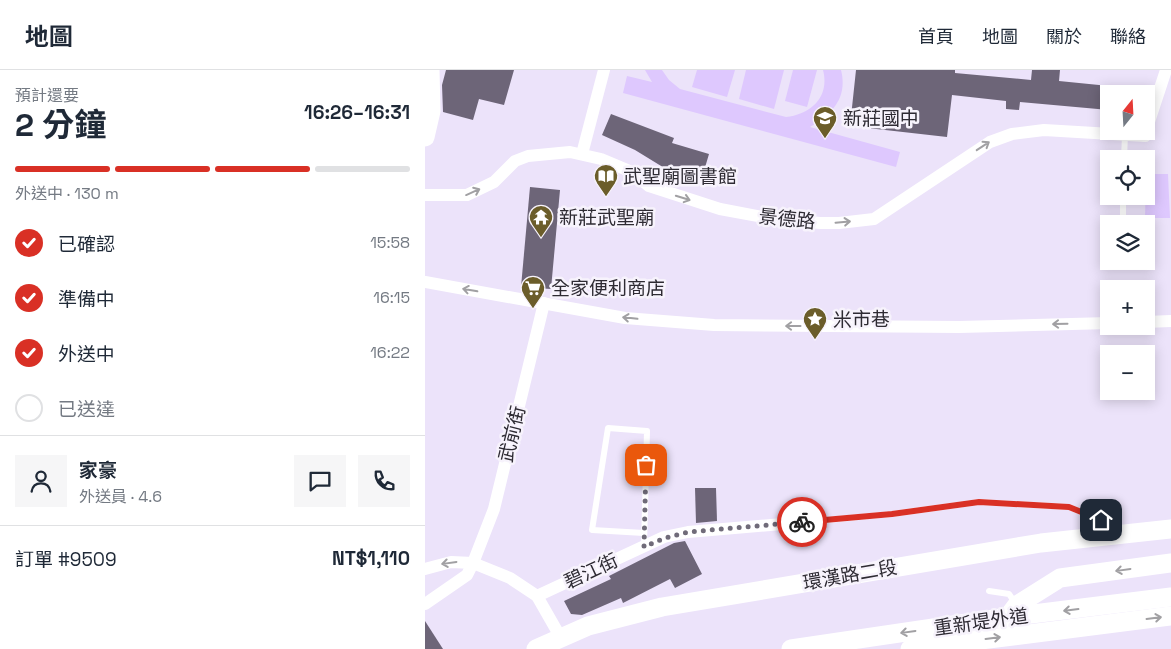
<!DOCTYPE html>
<html lang="zh-TW">
<head>
<meta charset="utf-8">
<style>
	body { margin:0; font-family:"Space Grotesk","Noto Sans TC",sans-serif; background:#f6f6f7; color:#1f2937; height:100vh; display:flex; flex-direction:column; font-size:19px; white-space:nowrap }
	* { box-sizing:border-box; margin:0 }
	p { font-size:16px; color:#747a83 }
	.icon { flex:none; width:28px; height:28px; fill:none; stroke:currentColor; stroke-width:2; stroke-linecap:round; stroke-linejoin:round }
	.map { position:relative; flex:1; overflow:hidden }
	.side { display:flex; flex-direction:column; background:#fff; width:425px }
	.side>* { flex:none }
	.needle { width:32px; rotate:18deg }
	.buttons { position:absolute; left:675px; top:15px; display:grid; gap:10px }
	.buttons a { display:grid; place-items:center; width:55px; height:55px; border-radius:0px; background:#fff; box-shadow:0 2px 12px #0003; font-size:25px }
	.pin { position:absolute; display:grid; place-items:center; width:42px; height:42px; color:#fff; margin:-21px; border-radius:10px; box-shadow:0 2px 8px #0006 }
	.courier { position:absolute; display:grid; place-items:center; width:50px; height:50px; margin:-25px; border:4px solid #d93025; border-radius:50%; background:#fff; color:#222; box-shadow:0 1px 6px #0007 }
	.summary em { font-style:normal; font-weight:700 }
	.summary div { display:flex; flex-direction:column-reverse }
	.summary { display:flex; align-items:center; justify-content:space-between; height:85px; padding:0 15px }
	h1 { font-size:32px; font-weight:700; line-height:38px }
	.bar { display:grid; grid-template-columns:repeat(4,1fr); gap:8px 5px; align-content:center; height:60px; padding:0 15px }
	.bar i { height:6px; border-radius:4px; background:#e0e1e3 }
	.bar .selected { background:#d93025 }
	.bar p { grid-column:span 4 }
	.line { display:flex; align-items:center; gap:12px; padding:0 15px; border-top:1px solid #e0e1e3 }
	.line div { flex:1 }
	.round { display:grid; place-items:center; flex:none; width:52px; height:52px; border-radius:0px; background:#f6f6f7 }
	ol { padding:0 15px; list-style:none }
	li { display:flex; align-items:center; gap:15px; height:55px }
	li p { margin-inline-start:auto }
	li .icon { padding:5px; border-radius:50%; background:#d93025; color:#fff; stroke-width:4 }
	li:last-child { color:#747a83 }
	li i { width:28px; height:28px; border:2px solid #e0e1e3; border-radius:50% }
	header { display:flex; align-items:center; gap:30px; box-sizing:border-box; height:70px; padding:0 25px; background:#fff; border-bottom:1px solid #e0e1e3 }
	header strong { font-size:24px }
	nav { display:flex; gap:28px; margin-inline-start:auto; font-size:18px }
	main { display:flex; flex:1; min-height:0 }
	.map>svg:first-child { display:block }
	.green { fill:#dec8fe }
	.building { fill:#6d6578 }
	.lines { fill:none; stroke-linecap:round; stroke-linejoin:round }
	.lane { stroke:#fff; stroke-width:6 }
	.street { stroke:#fff; stroke-width:12 }
	.secondary { stroke:#fff; stroke-width:19 }
	.oneway { stroke:#a1a0a3 }
	.done { stroke:#706b79; stroke-width:5; stroke-dasharray:0 9 }
	.route { stroke:#d93025; stroke-width:6 }
	.labels { text-anchor:middle; dominant-baseline:central; stroke-width:5; stroke-linejoin:round; paint-order:stroke }
	.poi-label { font-size:19px; fill:#2e2b33; stroke:#f7f3fc; text-anchor:start }
	.street-label { font-size:19px; fill:#2e2b33; stroke:#f7f3fc }
</style>
</head>
<body>
<header>
<strong>地圖</strong>
<nav><a>首頁</a><a>地圖</a><a>關於</a><a>聯絡</a></nav>
</header>
<main>
<section class="side">
<div class="summary"><div><h1>2 分鐘</h1><p>預計還要</p></div><em>16:26–16:31</em></div>
<div class="bar"><i class="selected"></i><i class="selected"></i><i class="selected"></i><i></i><p>外送中 · 130 m</p></div>
<ol>
<li><svg class="icon" aria-label="check" viewBox="0 0 24 24"><path d="M5 12l5 5 9-10"/></svg>已確認<p>15:58</p></li>
<li><svg class="icon" aria-label="check" viewBox="0 0 24 24"><path d="M5 12l5 5 9-10"/></svg>準備中<p>16:15</p></li>
<li><svg class="icon" aria-label="check" viewBox="0 0 24 24"><path d="M5 12l5 5 9-10"/></svg>外送中<p>16:22</p></li>
<li><i></i>已送達</li>
</ol>
<div class="line" style="height:90px"><a class="round"><svg class="icon" aria-label="person" viewBox="0 0 24 24"><circle cx="12" cy="8" r="4"/><path d="M4 21q1-7 8-7t8 7"/></svg></a><div><b>家豪</b><p>外送員 · 4.6</p></div><a class="round"><svg class="icon" aria-label="chat" viewBox="0 0 24 24"><path d="M4 5h16v11H9l-5 4z"/></svg></a><a class="round"><svg class="icon" aria-label="phone" viewBox="0 0 24 24"><path d="M5 4h4l2 5-3 2q2 4 5 5l2-3 5 2v4C11 20 4 13 5 4z"/></svg></a></div>
<div class="line" style="height:65px"><div>訂單 #9509</div><b>NT$1,110</b></div>
</section>
<div class="map">
<svg width="746" height="579" viewBox="0 0 746 579">
	<rect width="100%" height="100%" fill="#ece3fa"/>
	<g class="green">
		<path d="M220 0H237L244 10 255 19 361 47C386 44 405 27 398 0H416C423 28 407 44 385 57L475 82 471 97 198 23 202 6 227 12Z"/>
		<polygon points="272,0 310,0 302,27 267,17"/>
		<polygon points="321,0 359,0 349,39 314,29"/>
		<polygon points="368,0 392,0 382,37 360,31"/>
		<polygon points="721,104 743,104 745,148 720,148"/>
	</g>
	<g class="building">
		<polygon points="21,0 89,0 79,35 54,29 48,50 18,42 17,15"/>
		<polygon points="431,0 530,0 530,3 606,10 607,0 635,0 634,11 684,16 684,40 595,32 594,40 581,39 581,31 527,25 522,67 425,56"/>
		<polygon points="186,44 249,68 247,73 284,84 276,111 241,99 210,80 177,65"/>
		<polygon points="105,117 135,120 126,219 96,217"/>
		<polygon points="270,418 291,418 292,451 271,453"/>
		<polygon points="260,471 277,504 250,518 245,509 198,533 196,528 157,545 146,544 139,531 186,509 184,506 249,473"/>
		<polygon points="0,551 18,579 0,579"/>
	</g>
	<g class="lines">
		<g class="lane">
			<polyline points="699,89 700,65"/>
			<polyline points="698,149 698,126"/>
			<polyline points="369,453 467,444 554,432 644,437 692,457"/>
			<polyline points="219,476 222,361 183,358 167,460 219,463"/>
			<polyline points="564,521 584,524 591,534"/>
		</g>
		<g class="street">
			<polyline points="721,61 741,0"/>
			<polyline points="157,84 179,0"/>
			<polyline points="0,125 42,125 69,112 90,91 103,86 145,82 176,89 207,102 224,116 295,139 343,148 395,153 414,153 449,149 565,72 587,64 619,60 720,66 721,61"/>
			<polyline points="0,212 200,248 289,255 534,257 684,253"/>
			<polyline points="721,252 746,251"/>
			<polyline points="0,499 26,492 48,493 85,508 112,526 136,568"/>
			<polyline points="112,526 239,467 263,462 369,453"/>
			<polyline points="0,534 42,505 48,493 69,439 119,233"/>
		</g>
		<g class="secondary">
			<polyline points="0,67 6,41 5,0"/>
			<polyline points="583,547 592,535 635,508 746,493"/>
			<polyline points="111,579 163,556 237,537 616,473 746,459"/>
			<polyline points="366,579 583,547 746,527"/>
			<polyline points="485,579 746,546"/>
		</g>
	</g>
	<defs><path id="oneway-shaft" d="M-6 0H5M1.5-3L5.5 0L1.5 3" fill="none" stroke-width="1.6" stroke-linecap="round" stroke-linejoin="round" transform="scale(1.25)"/></defs>
	<g class="oneway">
		<use href="#oneway-shaft" transform="translate(558 76) rotate(-33)"/>
		<use href="#oneway-shaft" transform="translate(48 122) rotate(-24)"/>
		<use href="#oneway-shaft" transform="translate(258 128) rotate(17)"/>
		<use href="#oneway-shaft" transform="translate(418 152) rotate(-5)"/>
		<use href="#oneway-shaft" transform="translate(45 220) rotate(-170)"/>
		<use href="#oneway-shaft" transform="translate(205 248) rotate(-174)"/>
		<use href="#oneway-shaft" transform="translate(635 254) rotate(179)"/>
		<use href="#oneway-shaft" transform="translate(368 256) rotate(-180)"/>
		<use href="#oneway-shaft" transform="translate(24 493) rotate(172)"/>
		<use href="#oneway-shaft" transform="translate(698 500) rotate(172)"/>
		<use href="#oneway-shaft" transform="translate(646 540) rotate(173)"/>
		<use href="#oneway-shaft" transform="translate(729 548) rotate(-7)"/>
		<use href="#oneway-shaft" transform="translate(483 562) rotate(172)"/>
		<use href="#oneway-shaft" transform="translate(568 568) rotate(-7)"/>
	</g>
	<g class="lines">
		<polyline class="done" points="221,395 219,477 240,468 263,462 377,452"/>
		<polyline class="route" points="377,452 467,444 554,432 644,437 676,450"/>
	</g>
	<defs>
		<g id="school-pin" transform="scale(1.25)"><path d="M0 17L-7.5 6A9.5 9.5 0 1 1 7.5 6Z" fill="#6b5d2a" stroke="#f7f3fc"/><path d="M0-5L7-2L0 1L-7-2ZM-4 1L0 2.5L4 1V4Q0 6-4 4Z" fill="#fff"/></g>
		<g id="library-pin" transform="scale(1.25)"><path d="M0 17L-7.5 6A9.5 9.5 0 1 1 7.5 6Z" fill="#6b5d2a" stroke="#f7f3fc"/><path d="M-6-4Q-3-5.5-.7-3.5V5Q-3 3-6 4ZM6-4Q3-5.5 .7-3.5V5Q3 3 6 4Z" fill="#fff"/></g>
		<g id="temple-pin" transform="scale(1.25)"><path d="M0 17L-7.5 6A9.5 9.5 0 1 1 7.5 6Z" fill="#6b5d2a" stroke="#f7f3fc"/><path d="M0-6L5-2H3V0L6.5 2.5H4V6H1.5V3h-3V6H-4V2.5H-6.5L-3 0V-2H-5Z" fill="#fff"/></g>
		<g id="supermarket-pin" transform="scale(1.25)"><path d="M0 17L-7.5 6A9.5 9.5 0 1 1 7.5 6Z" fill="#6b5d2a" stroke="#f7f3fc"/><path d="M-6-5.5h2.5l.6 2H6L4.5 2H-2.5L-4.4-4H-6ZM-1.5 3.2a1.3 1.3 0 1 0 .1 0ZM3 3.2a1.3 1.3 0 1 0 .1 0Z" fill="#fff"/></g>
		<g id="sight-pin" transform="scale(1.25)"><path d="M0 17L-7.5 6A9.5 9.5 0 1 1 7.5 6Z" fill="#6b5d2a" stroke="#f7f3fc"/><path d="M0-6L1.8-2.2L6-1.7L2.9 1.2L3.7 5.4L0 3.3L-3.7 5.4L-2.9 1.2L-6-1.7L-1.8-2.2Z" fill="#fff"/></g>
	</defs>
	<g fill-rule="evenodd">
		<use href="#school-pin" x="400" y="48"/>
		<use href="#library-pin" x="181" y="106"/>
		<use href="#temple-pin" x="116" y="147"/>
		<use href="#supermarket-pin" x="108" y="218"/>
		<use href="#sight-pin" x="390" y="249"/>
	</g>
	<g class="labels">
		<g class="poi-label">
			<text x="418" y="48">新莊國中</text>
			<text x="198" y="106">武聖廟圖書館</text>
			<text x="134" y="147">新莊武聖廟</text>
			<text x="126" y="218">全家便利商店</text>
			<text x="408" y="249">米市巷</text>
		</g>
		<g class="street-label">
			<text transform="translate(362 149) rotate(6)">景德路</text>
			<text transform="translate(87 364) rotate(-76)">武前街</text>
			<text transform="translate(166 501) rotate(-25)">碧江街</text>
			<text transform="translate(425 505) rotate(-10)">環漢路二段</text>
			<text transform="translate(556 552) rotate(-8)">重新堤外道</text>
		</g>
	</g>
</svg>
<div class="buttons">
<a><svg class="needle" viewBox="-14 -14 28 28"><path d="M0-13l5 13h-10z" fill="#e53935"/><path d="M0 13l5-13h-10z" fill="#747a83"/></svg></a>
<a><svg class="icon" aria-label="locate" viewBox="0 0 24 24"><circle cx="12" cy="12" r="6"/><path d="M12 2v4M12 18v4M2 12h4M18 12h4"/></svg></a>
<a><svg class="icon" aria-label="layers" viewBox="0 0 24 24"><path d="M12 4l9 5-9 5-9-5zM3 14l9 5 9-5"/></svg></a>
<a>+</a>
<a>−</a>
</div>
<div class="pin" style="left:221px;top:395px;background:#ea580c"><svg class="icon" aria-label="bag" viewBox="0 0 24 24"><path d="M5 8h14l-1 12H6zM9 8a3 3 0 0 1 6 0"/></svg></div>
<div class="pin" style="left:676px;top:450px;background:#1f2937"><svg class="icon" aria-label="home" viewBox="0 0 24 24"><path d="M3 11l9-7 9 7M6 9v11h12V9"/></svg></div>
<div class="courier" style="left:377px;top:452px"><svg class="icon" aria-label="bike" viewBox="0 0 24 24"><circle cx="6" cy="16" r="4"/><circle cx="18" cy="16" r="4"/><path d="M6 16l4-8h5l3 8M10 8l3 8H6M13 5h3"/></svg></div>
</div>
</main>
</body>
</html>
